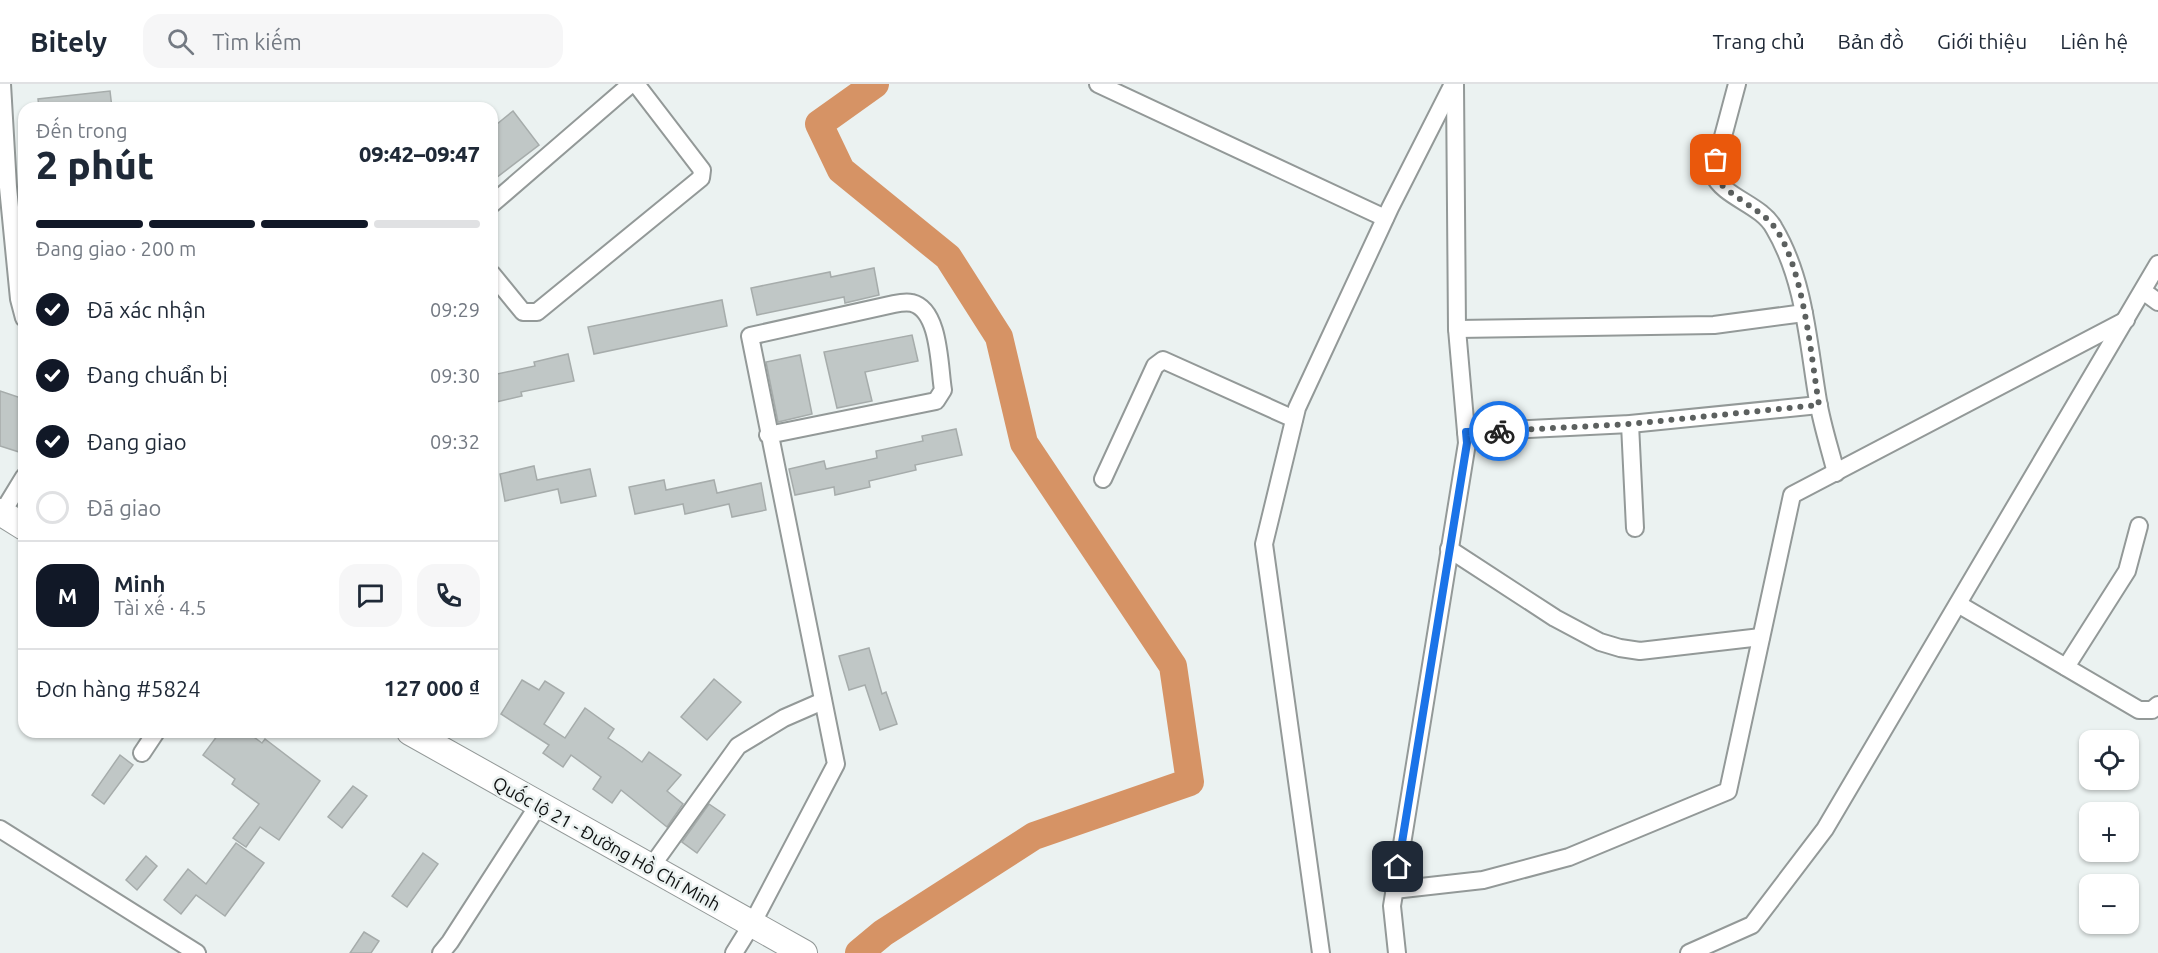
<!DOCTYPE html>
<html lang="vi">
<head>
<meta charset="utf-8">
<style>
	body { margin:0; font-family:Ubuntu,sans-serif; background:#f6f6f7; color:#1f2937; height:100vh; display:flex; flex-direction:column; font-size:22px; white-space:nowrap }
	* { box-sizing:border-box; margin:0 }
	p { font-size:20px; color:#747a83 }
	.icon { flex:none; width:33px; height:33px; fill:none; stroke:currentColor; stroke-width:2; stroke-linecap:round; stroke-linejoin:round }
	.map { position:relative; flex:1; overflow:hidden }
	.side { position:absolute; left:18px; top:18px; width:480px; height:636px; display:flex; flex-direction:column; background:#fff; border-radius:18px; box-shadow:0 2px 4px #0004 }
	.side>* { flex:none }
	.buttons { position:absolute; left:2079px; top:646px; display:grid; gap:12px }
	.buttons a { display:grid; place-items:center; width:60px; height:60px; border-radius:12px; background:#fff; box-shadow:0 2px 4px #0004; font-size:30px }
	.pin { position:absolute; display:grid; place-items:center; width:51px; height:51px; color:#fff; margin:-26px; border-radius:12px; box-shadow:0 3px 9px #0006 }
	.courier { position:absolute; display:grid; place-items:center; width:60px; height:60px; margin:-30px; border:4px solid #1a73e8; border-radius:50%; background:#fff; color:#222; box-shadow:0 2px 8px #0007 }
	.headline em { font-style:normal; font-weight:800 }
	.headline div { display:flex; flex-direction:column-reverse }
	.headline { display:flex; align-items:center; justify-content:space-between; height:102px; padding:0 18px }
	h1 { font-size:39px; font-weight:800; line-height:45px }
	.bar { display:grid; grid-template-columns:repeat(4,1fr); gap:9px 6px; align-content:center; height:72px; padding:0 18px }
	.bar i { height:8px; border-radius:4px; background:#e0e1e3 }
	.bar .active { background:#111827 }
	.bar p { grid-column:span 4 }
	.line { display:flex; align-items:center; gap:15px; padding:0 18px; border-top:2px solid #e0e1e3 }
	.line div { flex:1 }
	.round { display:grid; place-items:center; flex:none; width:63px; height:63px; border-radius:18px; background:#f6f6f7 }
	ol { padding:0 18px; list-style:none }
	li { display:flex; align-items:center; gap:18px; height:66px }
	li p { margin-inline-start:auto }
	li .icon { padding:6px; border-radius:50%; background:#111827; color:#fff; stroke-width:4 }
	li:last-child { color:#747a83 }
	li i { width:33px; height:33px; border:3px solid #e0e1e3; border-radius:50% }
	header { display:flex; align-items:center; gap:36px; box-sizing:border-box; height:84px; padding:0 30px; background:#fff; border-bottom:2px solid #e0e1e3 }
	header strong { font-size:28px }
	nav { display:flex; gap:33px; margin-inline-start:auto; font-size:21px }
	.search { width:420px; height:54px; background:#f6f6f7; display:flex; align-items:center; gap:15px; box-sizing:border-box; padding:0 21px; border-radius:18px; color:#747a83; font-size:22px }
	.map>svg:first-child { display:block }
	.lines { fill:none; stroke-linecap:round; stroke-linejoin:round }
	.river { stroke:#d69365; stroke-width:28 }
	.building { fill:#c0c7c6; stroke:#a6acab; stroke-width:1.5 }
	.minor-casing { stroke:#939998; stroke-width:20 }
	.highway-casing { stroke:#939998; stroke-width:28 }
	.minor { stroke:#fff; stroke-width:16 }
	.highway { stroke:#fff; stroke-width:26 }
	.done { stroke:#5c605f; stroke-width:6; stroke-dasharray:0 10.8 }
	.route { stroke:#1a73e8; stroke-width:8 }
	.labels { text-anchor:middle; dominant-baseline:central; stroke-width:5; stroke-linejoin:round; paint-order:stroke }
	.street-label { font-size:18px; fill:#0f1111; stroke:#ebf2f1 }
</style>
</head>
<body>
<header>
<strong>Bitely</strong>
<div class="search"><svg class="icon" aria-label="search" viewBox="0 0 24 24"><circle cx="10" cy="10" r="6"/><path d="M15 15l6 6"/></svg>Tìm kiếm</div>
<nav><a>Trang chủ</a><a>Bản đồ</a><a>Giới thiệu</a><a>Liên hệ</a></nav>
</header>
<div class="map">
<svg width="2158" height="869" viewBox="0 0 2158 869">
	<rect width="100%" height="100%" fill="#ebf2f1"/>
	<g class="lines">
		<polyline class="river" points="859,869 883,849 1034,752 1190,698 1173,582 1024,359 999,253 948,173 841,86 819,40 875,0"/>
	</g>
	<g class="building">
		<polygon points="110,7 112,24 39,24 38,15"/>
		<polygon points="513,27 539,61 492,97 492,44"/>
		<polygon points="874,184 879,211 845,219 844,213 757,231 751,204 830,188 831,193"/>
		<polygon points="722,216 727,242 594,270 588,243"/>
		<polygon points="912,251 918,277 865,288 872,317 837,324 824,268"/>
		<polygon points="568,270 574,297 521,308 522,312 492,319 492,291 535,282 534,278"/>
		<polygon points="800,271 812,330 778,338 766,278"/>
		<polygon points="0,307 24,315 24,354 19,368 0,362"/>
		<polygon points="956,345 962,371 915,381 916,386 869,397 870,403 835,411 834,403 795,411 789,385 824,377 826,385 877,374 876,367 923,357 922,352"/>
		<polygon points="534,382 537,396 590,385 596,412 561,419 558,405 505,417 500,390"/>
		<polygon points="664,396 666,406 714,396 717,409 761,399 766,426 732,433 729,420 685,430 683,420 635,430 629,403"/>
		<polygon points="869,564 882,610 886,608 897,640 880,646 865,601 849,606 839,572"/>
		<polygon points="714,595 741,618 707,656 681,633"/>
		<polygon points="522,596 539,606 545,597 564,609 544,640 565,654 585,624 614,645 608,654 623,664 642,678 649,668 681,691 667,707 683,720 667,743 621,706 612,719 593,705 601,693 571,671 563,683 543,669 549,661 501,630"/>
		<polygon points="220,648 247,648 262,659 265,655 320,697 279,756 260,743 246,763 233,754 259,720 232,700 235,695 203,671"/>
		<polygon points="120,671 133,681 104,720 92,711"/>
		<polygon points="353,702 367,712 342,744 328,733"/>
		<polygon points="709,720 725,731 697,769 682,758"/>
		<polygon points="236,759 264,779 225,832 196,811 181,830 164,816 188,785 206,800"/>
		<polygon points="423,769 438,780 407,823 392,812"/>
		<polygon points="146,772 157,782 137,806 126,796"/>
		<polygon points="364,848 379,857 371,869 350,869"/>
	</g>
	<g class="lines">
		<g class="minor-casing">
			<g id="minor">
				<polyline points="2,0 8,103 19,215 24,234"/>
				<polyline points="1098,0 1385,134"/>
				<path d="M1737 0 1713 90C1724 114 1761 120 1774 144 1805 196 1808 259 1818 317 1822 341 1830 365 1836 389"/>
				<polyline points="492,120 631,0"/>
				<polyline points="492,190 523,228 537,228 701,94 702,86 636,0"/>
				<polyline points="2143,207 2158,218"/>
				<polyline points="1457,245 1714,241 1804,229"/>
				<polyline points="1630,340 1635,444"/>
				<polyline points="1466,348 1630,340 1819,321"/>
				<polyline points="1103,395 1155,282 1163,276 1294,335"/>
				<polyline points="2,429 24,393"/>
				<polyline points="1449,465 1555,534 1600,558 1620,564 1640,567 1761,553"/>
				<polyline points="1958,520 2139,626 2152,626 2158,621"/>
				<polyline points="2066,583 2127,487 2139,442"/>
				<polyline points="142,669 156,648"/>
				<polyline points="0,745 197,869"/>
				<polyline points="651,783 738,662 784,634 823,617"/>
				<polyline points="1394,806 1483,796 1569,773 1728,707 1792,411 2126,236"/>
				<polyline points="441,869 450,858 539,720"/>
				<path d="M734 869 752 840 836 680 750 252 894 220C899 219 907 218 912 219 940 226 939 282 943 306L936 317 768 351"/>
				<polyline points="1321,869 1264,460 1297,324 1390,124 1453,0"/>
				<polyline points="1397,869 1392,822 1467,359 1457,245 1455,1"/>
				<polyline points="1689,869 1752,841 1825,745 2158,180"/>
			</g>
		</g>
		<g class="highway-casing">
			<g id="highway">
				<polyline points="0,428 24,443"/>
				<polyline points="410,648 804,869"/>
			</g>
		</g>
		<use href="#minor" class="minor"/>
		<use href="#highway" class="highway"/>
	</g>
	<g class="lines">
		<path class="done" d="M1499 347 1630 340 1819 321C1811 273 1803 176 1772 140 1757 123 1721 107 1713 90L1716 76"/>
		<polyline class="route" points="1398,783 1467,359 1466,348 1499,347"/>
	</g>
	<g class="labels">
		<g class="street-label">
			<text transform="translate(607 759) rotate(29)">Quốc lộ 21 - Đường Hồ Chí Minh</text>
		</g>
	</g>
</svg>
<div class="buttons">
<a><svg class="icon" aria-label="locate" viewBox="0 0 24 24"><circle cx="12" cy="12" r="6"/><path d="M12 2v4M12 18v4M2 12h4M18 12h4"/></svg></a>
<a>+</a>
<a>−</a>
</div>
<div class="pin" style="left:1716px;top:76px;background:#ea580c"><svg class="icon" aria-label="bag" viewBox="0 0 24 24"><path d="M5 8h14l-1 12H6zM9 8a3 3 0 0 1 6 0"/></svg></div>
<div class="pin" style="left:1398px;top:783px;background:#1f2937"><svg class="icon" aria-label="home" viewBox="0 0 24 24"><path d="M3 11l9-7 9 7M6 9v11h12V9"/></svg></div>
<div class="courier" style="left:1499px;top:347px"><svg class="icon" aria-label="bike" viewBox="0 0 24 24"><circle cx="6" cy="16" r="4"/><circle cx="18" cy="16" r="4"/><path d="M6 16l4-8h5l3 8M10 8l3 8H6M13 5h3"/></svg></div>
<section class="side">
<div class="headline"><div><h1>2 phút</h1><p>Đến trong</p></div><em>09:42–09:47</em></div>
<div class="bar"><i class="active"></i><i class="active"></i><i class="active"></i><i></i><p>Đang giao · 200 m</p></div>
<ol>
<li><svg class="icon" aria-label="check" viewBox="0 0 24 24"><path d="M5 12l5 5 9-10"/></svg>Đã xác nhận<p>09:29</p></li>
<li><svg class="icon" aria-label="check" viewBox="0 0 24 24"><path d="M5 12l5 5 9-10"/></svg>Đang chuẩn bị<p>09:30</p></li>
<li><svg class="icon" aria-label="check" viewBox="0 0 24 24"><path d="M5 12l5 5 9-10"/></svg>Đang giao<p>09:32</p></li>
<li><i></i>Đã giao</li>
</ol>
<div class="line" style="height:108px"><b class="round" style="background:#111827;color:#fff">M</b><div><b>Minh</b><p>Tài xế · 4.5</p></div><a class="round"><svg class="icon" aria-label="chat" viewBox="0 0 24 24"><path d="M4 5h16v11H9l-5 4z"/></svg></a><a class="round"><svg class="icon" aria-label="phone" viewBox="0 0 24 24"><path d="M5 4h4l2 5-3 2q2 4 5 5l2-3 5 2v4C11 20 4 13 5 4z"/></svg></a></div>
<div class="line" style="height:78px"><div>Đơn hàng #5824</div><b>127 000 ₫</b></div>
</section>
</div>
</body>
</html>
